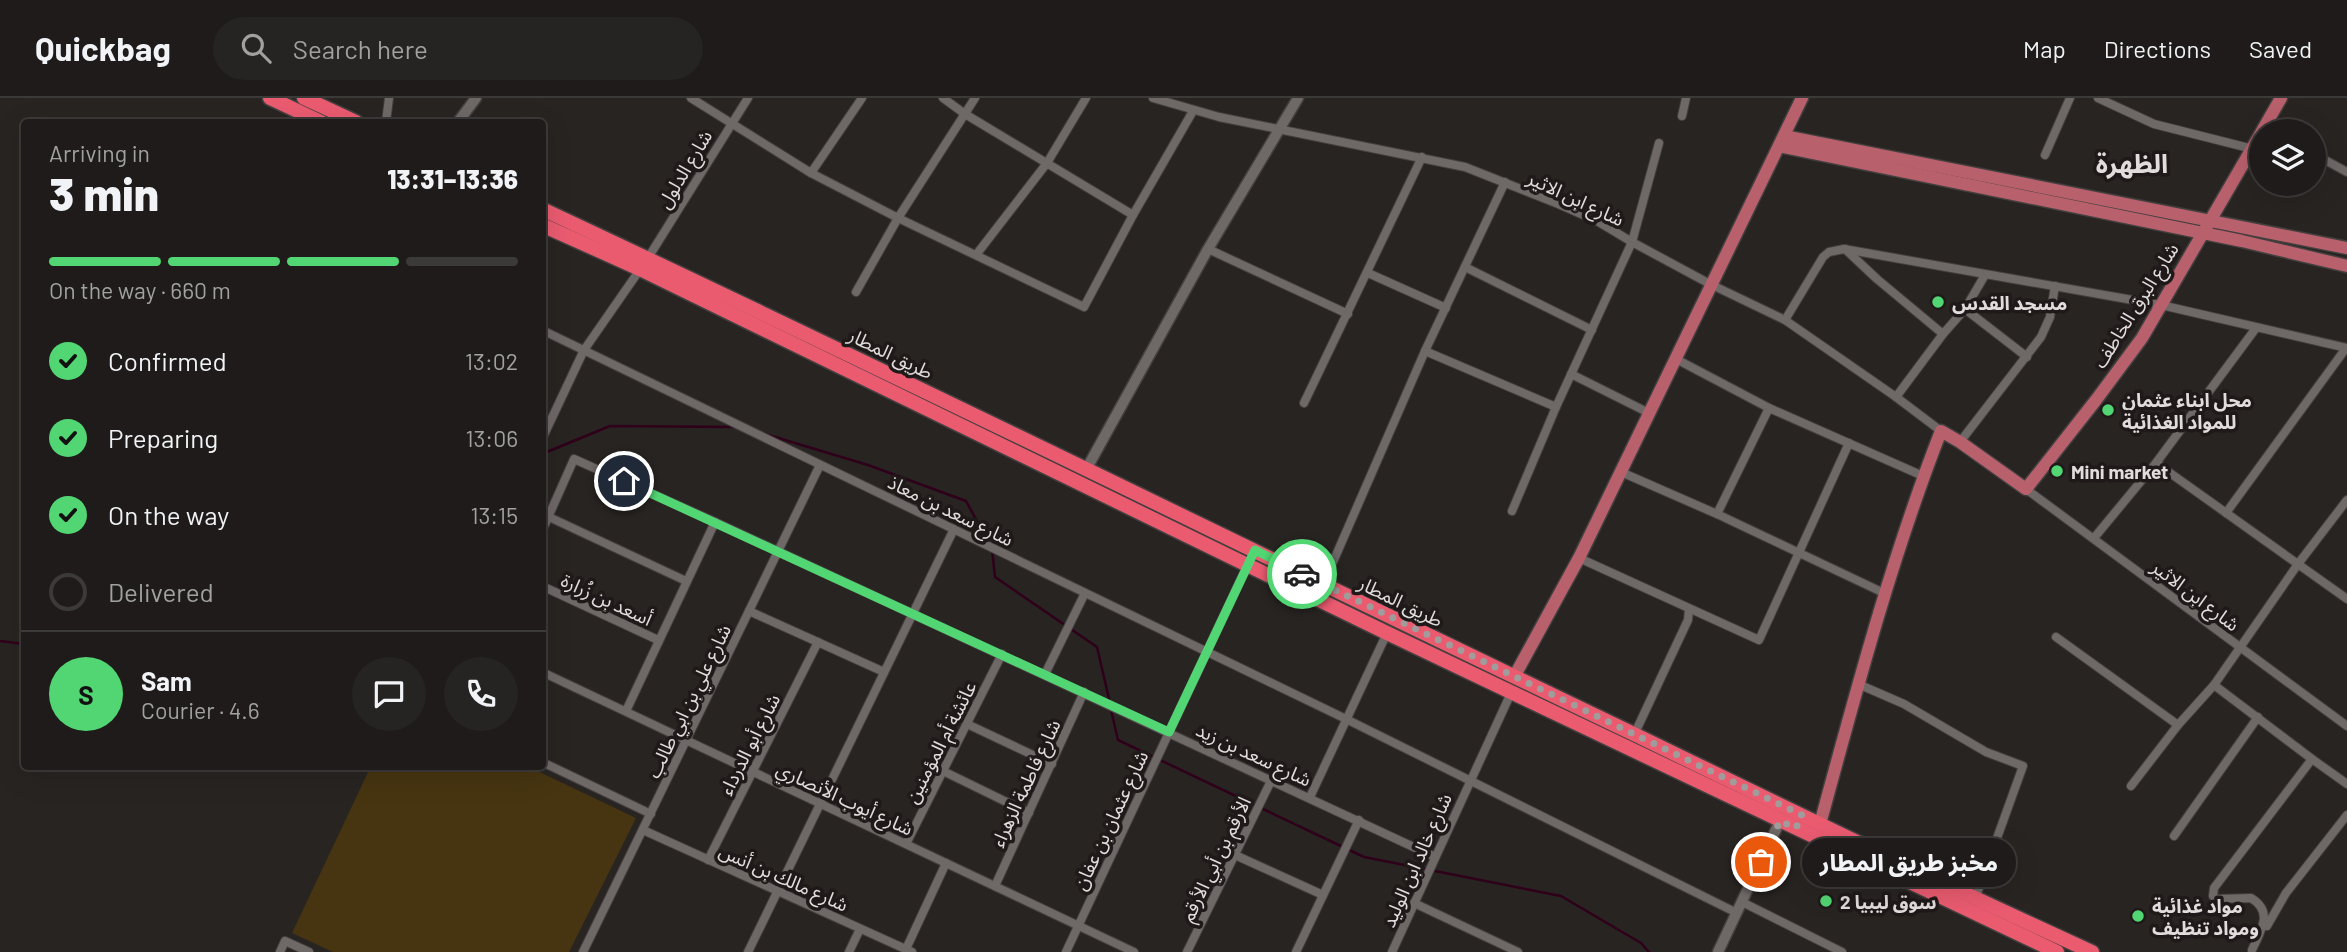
<!DOCTYPE html>
<html lang="en">
<head>
<meta charset="utf-8">
<style>
	body { margin:0; font-family:Barlow,"Noto Sans Arabic",sans-serif; background:#262423; color:#f1f3f6; height:100vh; display:flex; flex-direction:column; font-size:26px; white-space:nowrap }
	* { box-sizing:border-box; margin:0 }
	p { font-size:23px; color:#a1a1a2 }
	.icon { flex:none; width:38px; height:38px; fill:none; stroke:currentColor; stroke-width:2; stroke-linecap:round; stroke-linejoin:round }
	.map { position:relative; flex:1; overflow:hidden }
	.drawer { position:absolute; left:21px; top:21px; width:525px; height:651px; display:flex; flex-direction:column; background:#1e1b1a; border-radius:7px; box-shadow:0 7px 28px #0002,0 0 0 2px #3c3939 }
	.drawer>* { flex:none }
	.fabs { position:absolute; left:2249px; top:21px; display:grid; gap:14px }
	.fabs a { display:grid; place-items:center; width:77px; height:77px; border-radius:50%; background:#1e1b1a; box-shadow:0 7px 28px #0002,0 0 0 2px #3c3939; font-size:35px }
	.pin { position:absolute; display:grid; place-items:center; width:60px; height:60px; color:#fff; margin:-30px; border:4px solid #fff; border-radius:50%; box-shadow:0 2px 7px #0007 }
	.courier { position:absolute; display:grid; place-items:center; width:70px; height:70px; margin:-35px; border:5px solid #52d673; border-radius:50%; background:#fff; color:#222; box-shadow:0 2px 9px #0007 }
	.bubble { position:absolute; height:49px; border-radius:24px; background:#1e1b1a; box-shadow:0 7px 28px #0002,0 0 0 2px #3c3939; font-size:23px; font-weight:800; line-height:49px; text-align:center }
	.summary em { font-style:normal; font-weight:800 }
	.summary div { display:flex; flex-direction:column-reverse }
	.summary { display:flex; align-items:center; justify-content:space-between; height:119px; padding:0 28px }
	h1 { font-size:46px; font-weight:800; line-height:52px }
	.bar { display:grid; grid-template-columns:repeat(4,1fr); gap:10px 7px; align-content:center; height:84px; padding:0 28px }
	.bar i { height:9px; border-radius:5px; background:#3c3939 }
	.bar .current { background:#52d673 }
	.bar p { grid-column:span 4 }
	.line { display:flex; align-items:center; gap:18px; padding:0 28px; border-top:2px solid #3c3939 }
	.line div { flex:1 }
	.round { display:grid; place-items:center; flex:none; width:74px; height:74px; border-radius:37px; background:#262423 }
	ol { padding:0 28px; list-style:none }
	li { display:flex; align-items:center; gap:21px; height:77px }
	li p { margin-inline-start:auto }
	li .icon { padding:7px; border-radius:50%; background:#52d673; color:#111; stroke-width:4 }
	li:last-child { color:#a1a1a2 }
	li i { width:38px; height:38px; border:4px solid #3c3939; border-radius:50% }
	header { display:flex; align-items:center; gap:42px; box-sizing:border-box; height:98px; padding:0 35px; background:#1e1b1a; border-bottom:2px solid #3c3939 }
	header strong { font-size:33px }
	nav { display:flex; gap:38px; margin-inline-start:auto; font-size:24px }
	.search { width:490px; height:63px; background:#262423; display:flex; align-items:center; gap:18px; box-sizing:border-box; padding:0 24px; border-radius:38px; color:#a1a1a2; font-size:26px }
	.map>svg:first-child { display:block }
	.green { fill:#473511 }
	.lines { fill:none; stroke-linecap:round; stroke-linejoin:round }
	.stream { stroke:#2f001a; stroke-width:2.5 }
	.street-casing { stroke:#433f3e; stroke-width:10 }
	.secondary-casing { stroke:#433f3e; stroke-width:13 }
	.primary-casing { stroke:#433f3e; stroke-width:15 }
	.highway-casing { stroke:#433f3e; stroke-width:17 }
	.street { stroke:#6e6867; stroke-width:8 }
	.secondary { stroke:#6e6867; stroke-width:10 }
	.primary { stroke:#b8606c; stroke-width:12 }
	.highway { stroke:#ea5b70; stroke-width:14 }
	.done { stroke:#a09c9b; stroke-width:7; stroke-dasharray:0 12.6 }
	.route { stroke:#52d673; stroke-width:9 }
	.poi-dot { fill:#52d673; stroke:#1f1a19; stroke-width:2.5 }
	.labels { text-anchor:middle; dominant-baseline:central; stroke-width:7; stroke-linejoin:round; paint-order:stroke }
	.street-label { font-size:19px; fill:#e0dddc; stroke:#1f1a19 }
	.poi-label { font-size:19px; font-weight:bold; fill:#e0dddc; stroke:#1f1a19; text-anchor:start }
	.district-label { font-size:26px; font-weight:bold; fill:#e0dddc; stroke:#1f1a19 }
</style>
</head>
<body>
<header>
<strong>Quickbag</strong>
<div class="search"><svg class="icon" aria-label="search" viewBox="0 0 24 24"><circle cx="10" cy="10" r="6"/><path d="M15 15l6 6"/></svg>Search here</div>
<nav><a>Map</a><a>Directions</a><a>Saved</a></nav>
</header>
<div class="map">
<svg width="2347" height="854" viewBox="0 0 2347 854">
	<rect width="100%" height="100%" fill="#282422"/>
	<polygon class="green" points="371,668 529,669 636,720 569,854 333,854 292,835"/>
	<g class="lines">
		<g class="stream">
			<polyline points="765,336 868,367 966,403 989,445"/>
			<polyline points="542,356 610,328 735,329"/>
			<polyline points="992,451 995,479 1097,549 1110,605"/>
			<polyline points="0,543 24,546"/>
			<polyline points="1111,612 1118,642 1364,759 1561,798 1641,845 1649,854"/>
		</g>
		<g class="street-casing">
			<g id="street">
				<polyline points="691,0 811,75 898,120 1084,209 1133,117 1193,13"/>
				<polyline points="943,0 965,16 1133,117"/>
				<polyline points="1153,0 1219,19 1465,69 1556,105 1597,123 1632,144 1710,186 1785,222 1896,299 1941,333"/>
				<polyline points="2098,0 2154,26 2253,51"/>
				<polyline points="1682,18 1686,0"/>
				<polyline points="386,24 389,0"/>
				<polyline points="2314,56 2347,74"/>
				<polyline points="2045,57 2070,0"/>
				<polyline points="811,75 862,0"/>
				<polyline points="1208,151 1348,216"/>
				<polyline points="1845,151 1877,181 1943,236"/>
				<polyline points="976,157 1047,65 1086,0"/>
				<polyline points="1465,169 1592,232"/>
				<polyline points="1368,175 1446,210"/>
				<polyline points="856,194 898,120 975,0"/>
				<polyline points="1965,211 2027,259"/>
				<polyline points="1785,222 1823,159 1829,154 1844,151 2161,207 2347,250"/>
				<polyline points="542,232 1346,621 1737,815"/>
				<polyline points="1425,253 1556,309"/>
				<polyline points="1676,261 1769,310 1923,378"/>
				<polyline points="1571,276 1649,315"/>
				<polyline points="1896,299 1943,236 1965,211 1985,177"/>
				<polyline points="1304,305 1422,59"/>
				<polyline points="542,341 584,252 648,160 748,0"/>
				<polyline points="1960,344 2041,239 2050,219 2055,188"/>
				<polyline points="2156,365 2347,501"/>
				<polyline points="1621,374 1717,416 1886,496"/>
				<polyline points="2026,391 2347,628"/>
				<polyline points="1512,413 1556,309 1632,144 1659,45"/>
				<polyline points="2226,415 2346,250"/>
				<polyline points="1717,416 1769,310"/>
				<polyline points="549,419 686,483"/>
				<polyline points="542,433 574,361 715,424 1435,759"/>
				<polyline points="2094,440 2156,365 2256,230"/>
				<polyline points="1579,460 1759,542 1849,345"/>
				<polyline points="1323,487 1425,253 1505,84"/>
				<polyline points="542,488 658,542"/>
				<polyline points="749,513 884,574"/>
				<polyline points="2056,539 2178,627"/>
				<polyline points="542,574 1134,854"/>
				<polyline points="1045,576 1085,495"/>
				<polyline points="1858,586 1904,606 1986,654 2023,668 1975,801"/>
				<path d="M2214 587 2312 661 2214 790 2213 798 2216 801 2251 800C2274 814 2261 832 2252 852"/>
				<polyline points="626,613 715,424"/>
				<polyline points="967,626 1052,666"/>
				<polyline points="1634,637 1688,522 1689,511"/>
				<polyline points="2312,661 2347,686"/>
				<polyline points="542,664 651,716"/>
				<polyline points="943,673 1029,715"/>
				<polyline points="2131,688 2178,627 2214,587 2298,466 2347,402"/>
				<polyline points="1310,699 1387,535"/>
				<polyline points="643,732 912,854"/>
				<polyline points="2174,738 2258,619"/>
				<polyline points="906,746 1002,556"/>
				<polyline points="1235,757 1323,797"/>
				<polyline points="708,762 818,544"/>
				<polyline points="995,788 1084,594"/>
				<polyline points="1742,804 1842,854"/>
				<polyline points="1414,805 1518,854"/>
				<polyline points="2267,828 2286,795 2347,717"/>
				<polyline points="906,851 946,765"/>
				<polyline points="280,854 285,843 309,854"/>
				<polyline points="583,854 820,367"/>
				<polyline points="748,854 954,431"/>
				<polyline points="849,854 860,831"/>
				<polyline points="1066,854 1249,464"/>
				<polyline points="1187,854 1272,681"/>
				<polyline points="1296,854 1359,722"/>
				<polyline points="1392,854 1511,595"/>
			</g>
		</g>
		<g class="secondary-casing">
			<g id="secondary">
				<polyline points="458,24 476,0"/>
				<polyline points="1087,370 1208,151 1298,0"/>
				<polyline points="1718,854 1780,723"/>
			</g>
		</g>
		<g class="primary-casing">
			<g id="primary">
				<polyline points="2262,33 2281,0"/>
				<polyline points="1784,38 2347,150"/>
				<polyline points="1779,48 2242,143 2347,168"/>
				<polyline points="1514,579 1579,460 1802,0"/>
				<path d="M1820 726C1856 594 1891 461 1941 333L1960 344 2026 391 2096 302 2142 240 2261 35"/>
			</g>
		</g>
		<g class="highway-casing">
			<g id="highway">
				<polyline points="270,0 321,24"/>
				<polyline points="304,0 356,24"/>
				<path d="M542 111C910 283 1274 464 1640 639 1790 712 1940 785 2092 854"/>
				<polyline points="542,127 640,171 1387,535 2057,854"/>
			</g>
		</g>
		<use href="#street" class="street"/>
		<use href="#secondary" class="secondary"/>
		<use href="#primary" class="primary"/>
		<use href="#highway" class="highway"/>
	</g>
	<g class="lines">
		<polyline class="done" points="1302,476 1802,717 1796,730 1780,723 1761,764"/>
		<polyline class="route" points="624,383 1169,634 1255,452 1302,476"/>
	</g>
	<g class="poi-dot">
		<circle cx="1938" cy="204" r="7"/>
		<circle cx="2108" cy="312" r="7"/>
		<circle cx="2057" cy="373" r="7"/>
		<circle cx="1826" cy="803" r="7"/>
		<circle cx="2138" cy="818" r="7"/>
	</g>
	<g class="labels">
		<g class="street-label">
			<text transform="translate(684 71) rotate(-59)">شارع الدلول</text>
			<text transform="translate(1576 100) rotate(25)">شارع ابن الاثير</text>
			<text transform="translate(2135 207) rotate(-58)">شارع البرق الخاطف</text>
			<text transform="translate(891 255) rotate(26)">طريق المطار</text>
			<text transform="translate(951 412) rotate(26)">شارع سعد بن معاذ</text>
			<text transform="translate(2196 497) rotate(37)">شارع ابن الاثير</text>
			<text transform="translate(607 501) rotate(25)">أسعد بن زُرارة</text>
			<text transform="translate(1401 503) rotate(26)">طريق المطار</text>
			<text transform="translate(688 603) rotate(-64)">شارع علي بن ابي طالب</text>
			<text transform="translate(940 644) rotate(-63)">عائشة أم المؤمنين</text>
			<text transform="translate(749 646) rotate(-63)">شارع أبو الدرداء</text>
			<text transform="translate(1254 656) rotate(25)">شارع سعد بن زيد</text>
			<text transform="translate(1025 685) rotate(-65)">شارع فاطمة الزهراء</text>
			<text transform="translate(845 700) rotate(25)">شارع أيوب الأنصاري</text>
			<text transform="translate(1110 722) rotate(-65)">شارع عثمان بن عفان</text>
			<text transform="translate(1215 761) rotate(-64)">الأرقم بن أبي الأرقم</text>
			<text transform="translate(1416 762) rotate(-66)">شارع خالد ابن الوليد</text>
			<text transform="translate(784 779) rotate(24)">شارع مالك بن أنس</text>
		</g>
		<g class="poi-label">
			<text x="1952" y="204">مسجد القدس</text>
			<text x="2122" y="301">محل ابناء عثمان<tspan x="2122" dy="22">للمواد الغذائية</tspan></text>
			<text x="2071" y="373">Mini market</text>
			<text x="1840" y="803">سوق ليبيا 2</text>
			<text x="2152" y="807">مواد غذائية<tspan x="2152" dy="22">ومواد تنظيف</tspan></text>
		</g>
		<g class="district-label">
			<text x="2132" y="64">الظهرة</text>
		</g>
	</g>
</svg>
<div class="fabs">
<a><svg class="icon" aria-label="layers" viewBox="0 0 24 24"><path d="M12 4l9 5-9 5-9-5zM3 14l9 5 9-5"/></svg></a>
</div>
<div class="pin" style="left:1761px;top:764px;background:#ea580c"><svg class="icon" aria-label="bag" viewBox="0 0 24 24"><path d="M5 8h14l-1 12H6zM9 8a3 3 0 0 1 6 0"/></svg></div>
<div class="pin" style="left:624px;top:383px;background:#1f2937"><svg class="icon" aria-label="home" viewBox="0 0 24 24"><path d="M3 11l9-7 9 7M6 9v11h12V9"/></svg></div>
<div class="courier" style="left:1302px;top:476px"><svg class="icon" aria-label="car" viewBox="0 0 24 24"><path d="M5 17H2v-5l4-1 3-4h7l3 4 3 1v5h-3M9 17h6M6 11h13"/><circle cx="7" cy="17" r="2"/><circle cx="17" cy="17" r="2"/></svg></div>
<div class="bubble" style="left:1802px;top:740px;width:214px">مخبز طريق المطار</div>
<section class="drawer">
<div class="summary"><div><h1>3 min</h1><p>Arriving in</p></div><em>13:31–13:36</em></div>
<div class="bar"><i class="current"></i><i class="current"></i><i class="current"></i><i></i><p>On the way · 660 m</p></div>
<ol>
<li><svg class="icon" aria-label="check" viewBox="0 0 24 24"><path d="M5 12l5 5 9-10"/></svg>Confirmed<p>13:02</p></li>
<li><svg class="icon" aria-label="check" viewBox="0 0 24 24"><path d="M5 12l5 5 9-10"/></svg>Preparing<p>13:06</p></li>
<li><svg class="icon" aria-label="check" viewBox="0 0 24 24"><path d="M5 12l5 5 9-10"/></svg>On the way<p>13:15</p></li>
<li><i></i>Delivered</li>
</ol>
<div class="line" style="height:126px"><b class="round" style="background:#52d673;color:#111">S</b><div><b>Sam</b><p>Courier · 4.6</p></div><a class="round"><svg class="icon" aria-label="chat" viewBox="0 0 24 24"><path d="M4 5h16v11H9l-5 4z"/></svg></a><a class="round"><svg class="icon" aria-label="phone" viewBox="0 0 24 24"><path d="M5 4h4l2 5-3 2q2 4 5 5l2-3 5 2v4C11 20 4 13 5 4z"/></svg></a></div>
</section>
</div>
</body>
</html>
